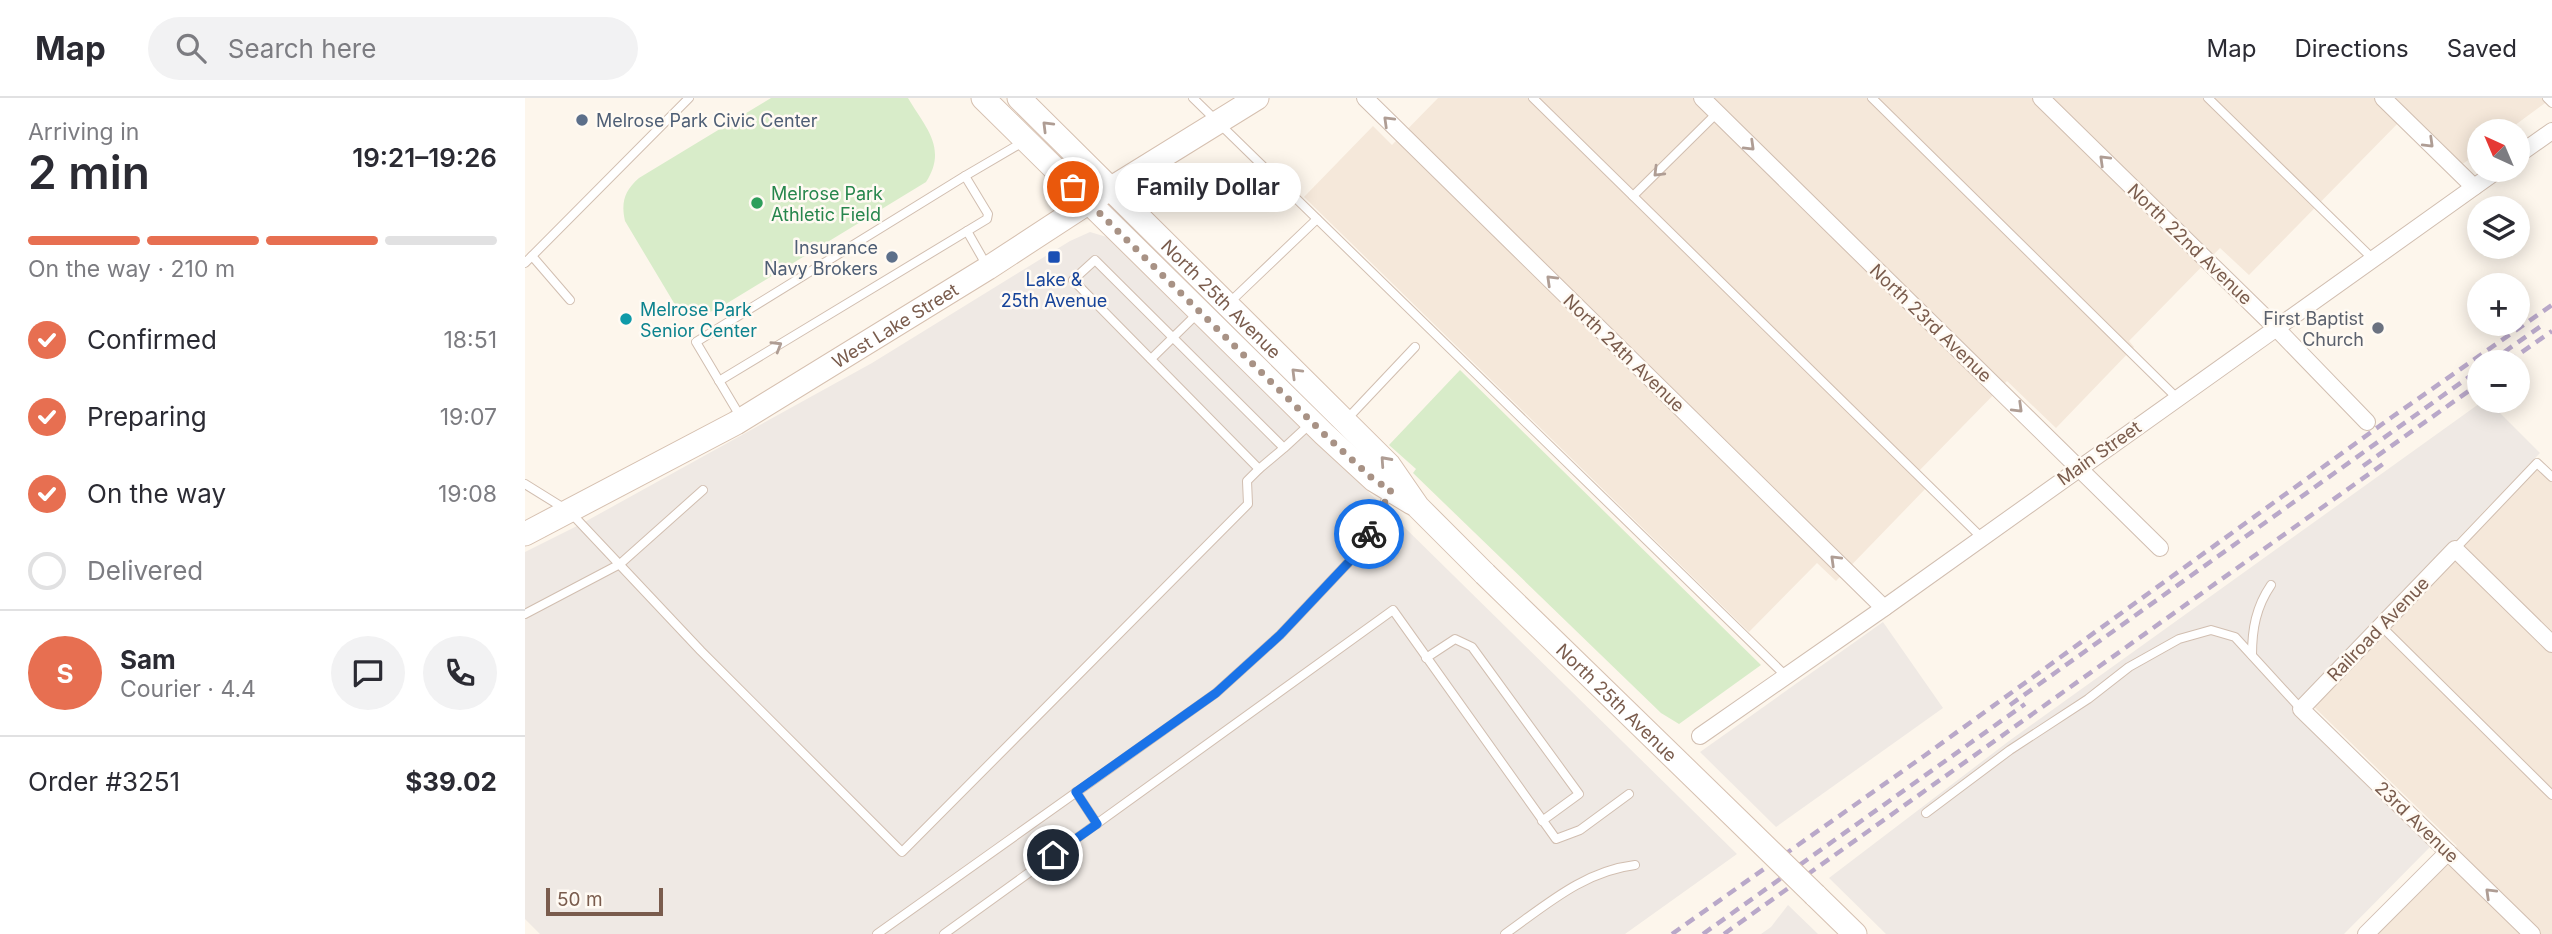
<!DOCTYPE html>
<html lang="en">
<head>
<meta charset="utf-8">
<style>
	body { margin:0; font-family:Inter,sans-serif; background:#f2f2f3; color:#2b2b33; height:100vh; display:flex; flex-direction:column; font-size:26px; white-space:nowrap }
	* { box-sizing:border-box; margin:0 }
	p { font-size:23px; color:#7c7c81 }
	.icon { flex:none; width:38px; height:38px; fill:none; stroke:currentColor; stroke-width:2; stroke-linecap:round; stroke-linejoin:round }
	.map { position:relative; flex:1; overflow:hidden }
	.sheet { display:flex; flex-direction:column; background:#fff; width:525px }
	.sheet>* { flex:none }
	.needle { width:46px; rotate:316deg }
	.controls { position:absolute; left:1942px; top:21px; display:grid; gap:14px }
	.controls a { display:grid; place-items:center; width:63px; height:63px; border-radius:50%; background:#fff; box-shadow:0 4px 18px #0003; font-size:35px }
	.scale { position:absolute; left:21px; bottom:18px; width:117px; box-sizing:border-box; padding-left:7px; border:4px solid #7a5c4d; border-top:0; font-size:19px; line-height:24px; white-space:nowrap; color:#7a5c4d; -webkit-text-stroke:5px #fffaf3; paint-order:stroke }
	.pin { position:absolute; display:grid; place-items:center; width:60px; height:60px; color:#fff; margin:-30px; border:4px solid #fff; border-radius:50%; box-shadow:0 2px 7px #0007 }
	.courier { position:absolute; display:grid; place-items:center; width:70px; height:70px; margin:-35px; border:5px solid #1a73e8; border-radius:50%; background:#fff; color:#222; box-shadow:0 2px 9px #0007 }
	.bubble { position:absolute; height:49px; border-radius:24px; background:#fff; box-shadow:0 4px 18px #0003; font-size:23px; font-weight:600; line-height:49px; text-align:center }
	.head em { font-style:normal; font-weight:600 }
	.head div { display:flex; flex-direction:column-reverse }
	.head { display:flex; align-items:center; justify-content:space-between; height:119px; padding:0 28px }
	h1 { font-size:46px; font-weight:600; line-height:52px }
	.bar { display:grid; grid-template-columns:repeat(4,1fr); gap:10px 7px; align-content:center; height:84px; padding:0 28px }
	.bar i { height:9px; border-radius:5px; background:#e1e1e2 }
	.bar .on { background:#e76f51 }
	.bar p { grid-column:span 4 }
	.line { display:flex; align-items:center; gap:18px; padding:0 28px; border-top:2px solid #e1e1e2 }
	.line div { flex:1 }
	.round { display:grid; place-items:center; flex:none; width:74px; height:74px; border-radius:37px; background:#f2f2f3 }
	ol { padding:0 28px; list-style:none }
	li { display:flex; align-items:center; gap:21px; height:77px }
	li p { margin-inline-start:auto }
	li .icon { padding:7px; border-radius:50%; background:#e76f51; color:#fff; stroke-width:4 }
	li:last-child { color:#7c7c81 }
	li i { width:38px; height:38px; border:4px solid #e1e1e2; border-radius:50% }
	header { display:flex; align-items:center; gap:42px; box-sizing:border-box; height:98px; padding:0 35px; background:#fff; border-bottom:2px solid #e1e1e2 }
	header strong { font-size:33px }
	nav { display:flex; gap:38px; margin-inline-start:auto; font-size:24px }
	.search { width:490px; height:63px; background:#f2f2f3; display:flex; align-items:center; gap:18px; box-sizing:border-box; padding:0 24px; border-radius:38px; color:#7c7c81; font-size:26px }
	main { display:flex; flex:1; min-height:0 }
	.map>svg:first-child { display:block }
	.residential { fill:#f5e8da }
	.industrial { fill:#efe9e4 }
	.green { fill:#d8ecc9 }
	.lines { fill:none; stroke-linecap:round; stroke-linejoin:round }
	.service-casing { stroke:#d1beb0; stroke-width:10 }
	.minor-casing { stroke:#d1beb0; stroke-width:18 }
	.secondary-casing { stroke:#d6c0b0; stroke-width:25 }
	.service { stroke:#fff; stroke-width:8 }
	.minor { stroke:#fff; stroke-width:16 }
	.secondary { stroke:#fff; stroke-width:23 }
	.rail { stroke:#b9a8c9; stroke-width:4.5; stroke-dasharray:10 7; stroke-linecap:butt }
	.secondary-bridge-casing { stroke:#d6c0b0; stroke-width:25; stroke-linecap:butt }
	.secondary-bridge { stroke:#fff; stroke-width:23 }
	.oneway { stroke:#af9d94 }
	.done { stroke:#a89285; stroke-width:7; stroke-dasharray:0 12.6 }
	.route { stroke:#1a73e8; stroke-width:9 }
	.service-dot { fill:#5c6f8a; stroke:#fffaf3; stroke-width:2.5 }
	.leisure-dot { fill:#2e9e5b; stroke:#fffaf3; stroke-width:2.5 }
	.transit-dot { fill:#1a4fb4; stroke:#fffaf3; stroke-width:2.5 }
	.culture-dot { fill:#0f9aa8; stroke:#fffaf3; stroke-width:2.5 }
	.worship-dot { fill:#6b7280; stroke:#fffaf3; stroke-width:2.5 }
	.labels { text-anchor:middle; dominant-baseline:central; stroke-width:5; stroke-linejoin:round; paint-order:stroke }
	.service-label { font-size:18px; fill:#4e5e75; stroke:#fffaf3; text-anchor:start }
	.leisure-label { font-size:18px; fill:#27864d; stroke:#fffaf3; text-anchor:start }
	.street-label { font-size:18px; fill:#7a5c4d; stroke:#fffaf3 }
	.transit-label { font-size:18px; fill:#164399; stroke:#fffaf3 }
	.culture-label { font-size:18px; fill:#0d838f; stroke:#fffaf3; text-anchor:start }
	.worship-label { font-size:18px; fill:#5b616d; stroke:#fffaf3; text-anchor:end }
</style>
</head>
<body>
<header>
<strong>Map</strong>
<div class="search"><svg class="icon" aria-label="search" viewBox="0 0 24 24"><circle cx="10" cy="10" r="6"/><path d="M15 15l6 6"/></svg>Search here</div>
<nav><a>Map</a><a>Directions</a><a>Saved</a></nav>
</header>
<main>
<section class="sheet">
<div class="head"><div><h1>2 min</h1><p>Arriving in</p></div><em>19:21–19:26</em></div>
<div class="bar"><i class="on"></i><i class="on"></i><i class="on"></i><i></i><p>On the way · 210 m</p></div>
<ol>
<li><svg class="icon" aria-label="check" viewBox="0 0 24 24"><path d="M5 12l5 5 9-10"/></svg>Confirmed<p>18:51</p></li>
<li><svg class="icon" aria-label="check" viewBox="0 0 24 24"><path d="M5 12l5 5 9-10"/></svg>Preparing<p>19:07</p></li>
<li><svg class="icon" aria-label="check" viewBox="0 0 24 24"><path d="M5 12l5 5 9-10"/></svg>On the way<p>19:08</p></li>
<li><i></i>Delivered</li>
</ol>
<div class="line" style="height:126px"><b class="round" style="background:#e76f51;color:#fff">S</b><div><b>Sam</b><p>Courier · 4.4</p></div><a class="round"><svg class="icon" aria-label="chat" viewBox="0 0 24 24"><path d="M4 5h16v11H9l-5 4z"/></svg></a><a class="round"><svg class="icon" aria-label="phone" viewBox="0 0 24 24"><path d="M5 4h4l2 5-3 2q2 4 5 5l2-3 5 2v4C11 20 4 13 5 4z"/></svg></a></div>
<div class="line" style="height:91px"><div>Order #3251</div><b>$39.02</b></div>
</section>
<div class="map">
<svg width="2027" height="836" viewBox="0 0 2027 836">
	<rect width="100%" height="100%" fill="#fdf6ec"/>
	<g class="residential">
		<polygon points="913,0 2027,0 1982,33 1955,33 1955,54 1936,67 1882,16 1724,177 1695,150 1604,243 1609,249 1531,330 1482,283 1391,376 1403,388 1311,483 1292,465 1224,534 779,99 848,28 867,47"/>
		<polygon points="2016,367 2027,377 2027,836 1847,836 1932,748 1785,605"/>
	</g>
	<g class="industrial">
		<polygon points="565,134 585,140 1212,756 1100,836 15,836 0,821 0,454 56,426 347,265 545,143"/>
		<polygon points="1958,303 1963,303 2015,355 1767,613 1905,749 1819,836 1361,836 1304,780 1484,643"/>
		<polygon points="1358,524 1418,610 1251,729 1175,654"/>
		<polygon points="1263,807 1293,836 1236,836 1246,829"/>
	</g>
	<g class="green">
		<path d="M246 0H383C400 29 423 50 401 84L191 212C175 217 163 215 149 205L100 123C96 105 99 93 114 80Z"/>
		<polygon points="935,272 1236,567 1154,626 1136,615 888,375 891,371 864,347"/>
	</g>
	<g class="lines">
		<g class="service-casing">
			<g id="service">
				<polyline points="668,0 1262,579"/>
				<polyline points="1008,0 1456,439"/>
				<polyline points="1347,0 1652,300"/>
				<polyline points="1683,0 1848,161"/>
				<polyline points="2022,0 2027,5"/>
				<polyline points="1108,98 1192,15"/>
				<polyline points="442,133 462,168"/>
				<polyline points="7,158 45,202"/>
				<polyline points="0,165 164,0"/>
				<polyline points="704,205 792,121"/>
				<polyline points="626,261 673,215"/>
				<polyline points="194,283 462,121 463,116 440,78 498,44"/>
				<polyline points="215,318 171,244 440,78"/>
				<polyline points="822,321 890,249"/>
				<polyline points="759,350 734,371 548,182 570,162 759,350 785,326"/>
				<polyline points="0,386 45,414 176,553 377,754 723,406 722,383 734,371"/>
				<polyline points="1930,451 2012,365 2027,379"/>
				<polyline points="0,516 95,466 178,392"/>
				<polyline points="1856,528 2027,697"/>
				<path d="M1727 557C1727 531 1731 509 1746 487"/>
				<polyline points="901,560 930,541 947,549 1054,696 1017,723"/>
				<polyline points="551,694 572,726"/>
				<polyline points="1401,715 1485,652 1563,601 1604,569 1654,541 1686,532 1710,539 1776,611"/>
				<polyline points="352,836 691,595 755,537 838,449 864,395"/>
				<polyline points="419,836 868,512 1031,741 1055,732 1104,696"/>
				<path d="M980 836C1021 807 1059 773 1110 767"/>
			</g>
		</g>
		<g class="minor-casing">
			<g id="minor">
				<polyline points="840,0 1359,510"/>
				<polyline points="1177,0 1635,450"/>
				<polyline points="1516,0 1751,230 1842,324"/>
				<polyline points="1858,0 1949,89"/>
				<polyline points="1993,57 2027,33"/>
				<polyline points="1175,638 1359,510 1973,72"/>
				<polyline points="1841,836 1923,754"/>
				<polyline points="2007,836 1776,611 1930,451 2027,546"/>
			</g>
		</g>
		<g class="secondary-casing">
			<g id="secondary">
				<polyline points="458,0 799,336 849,382 887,405"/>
				<path id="s1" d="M494 0 864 367 893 409 960 476"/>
				<path id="s2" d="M0 436 211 325 463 170 564 104 732 0"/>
				<polyline points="1290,797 1330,836"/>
			</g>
		</g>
		<use href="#service" class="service"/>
		<use href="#minor" class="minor"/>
		<use href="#secondary" class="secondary"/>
		<g class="rail">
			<polyline points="1965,264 2019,226"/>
			<polyline points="1983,264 2027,233"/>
			<polyline points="1838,368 1955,285"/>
			<polyline points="1485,607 1955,271"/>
			<polyline points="1147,836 1399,658 1867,319 2027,207"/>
			<polyline points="1178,836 1500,606"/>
			<polyline points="1199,836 1858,366"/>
		</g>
		<g class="secondary-bridge-casing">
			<g id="secondary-bridge">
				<path id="s3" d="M960 476 1290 797"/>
			</g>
		</g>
		<use href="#secondary-bridge" class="secondary-bridge"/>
	</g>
	<defs><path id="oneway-chevron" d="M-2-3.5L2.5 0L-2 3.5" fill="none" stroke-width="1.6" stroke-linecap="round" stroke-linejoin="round" transform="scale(1.75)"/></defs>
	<g class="oneway">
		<use href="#oneway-chevron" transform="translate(863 23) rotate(-136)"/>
		<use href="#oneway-chevron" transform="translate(522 28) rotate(-135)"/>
		<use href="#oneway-chevron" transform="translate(1904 45) rotate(44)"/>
		<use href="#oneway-chevron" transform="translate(1225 48) rotate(44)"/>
		<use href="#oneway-chevron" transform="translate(1579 62) rotate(-136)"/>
		<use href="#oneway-chevron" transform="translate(1133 74) rotate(135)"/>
		<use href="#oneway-chevron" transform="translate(1026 182) rotate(-136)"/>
		<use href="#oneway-chevron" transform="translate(252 248) rotate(-31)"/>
		<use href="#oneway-chevron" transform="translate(771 275) rotate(-135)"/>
		<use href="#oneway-chevron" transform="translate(1493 310) rotate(44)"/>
		<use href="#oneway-chevron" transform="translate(860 363) rotate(-132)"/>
		<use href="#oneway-chevron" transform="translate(1310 462) rotate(-136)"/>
		<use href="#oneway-chevron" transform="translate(1965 795) rotate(-136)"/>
	</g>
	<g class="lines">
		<polyline class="done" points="548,89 799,336 849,382 866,392 844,436"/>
		<polyline class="route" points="528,757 572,726 551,694 691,595 755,537 838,449 844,436"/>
	</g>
	<g class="service-dot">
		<circle cx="57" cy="22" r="7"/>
		<circle cx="367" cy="159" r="7"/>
	</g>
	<circle class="leisure-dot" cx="232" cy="105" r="7"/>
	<rect class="transit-dot" x="522" y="152" width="14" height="14" rx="3.5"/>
	<circle class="culture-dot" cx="101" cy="221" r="7"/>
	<circle class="worship-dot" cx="1853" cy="230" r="7"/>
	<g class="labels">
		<g class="service-label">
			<text x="71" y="22">Melrose Park Civic Center</text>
			<text x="353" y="149" text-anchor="end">Insurance<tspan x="353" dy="21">Navy Brokers</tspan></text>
		</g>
		<g class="leisure-label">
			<text x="246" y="95">Melrose Park<tspan x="246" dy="21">Athletic Field</tspan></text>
		</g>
		<g class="street-label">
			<text transform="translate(1665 146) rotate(44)">North 22nd Avenue</text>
			<text stroke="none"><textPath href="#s1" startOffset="285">North 25th Avenue</textPath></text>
			<text transform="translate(1406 225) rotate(44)">North 23rd Avenue</text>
			<text stroke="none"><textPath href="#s2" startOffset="425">West Lake Street</textPath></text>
			<text transform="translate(1099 255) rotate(44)">North 24th Avenue</text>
			<text transform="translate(1574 355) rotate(-35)">Main Street</text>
			<text transform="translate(1853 531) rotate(-46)">Railroad Avenue</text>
			<text stroke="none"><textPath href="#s3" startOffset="184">North 25th Avenue</textPath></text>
			<text transform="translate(1892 724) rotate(44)">23rd Avenue</text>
		</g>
		<g class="transit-label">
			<text x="529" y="181">Lake &amp;<tspan x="529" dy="21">25th Avenue</tspan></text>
		</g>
		<g class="culture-label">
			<text x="115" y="211">Melrose Park<tspan x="115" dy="21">Senior Center</tspan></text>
		</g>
		<g class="worship-label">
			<text x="1839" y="220">First Baptist<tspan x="1839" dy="21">Church</tspan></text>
		</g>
	</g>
</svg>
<div class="controls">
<a><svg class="needle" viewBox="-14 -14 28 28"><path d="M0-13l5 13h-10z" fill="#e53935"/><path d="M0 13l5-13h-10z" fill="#7c7c81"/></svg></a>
<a><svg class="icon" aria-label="layers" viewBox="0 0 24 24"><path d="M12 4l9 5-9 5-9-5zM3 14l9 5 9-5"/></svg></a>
<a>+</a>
<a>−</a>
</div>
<div class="scale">50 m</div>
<div class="pin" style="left:548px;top:89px;background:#ea580c"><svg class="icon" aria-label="bag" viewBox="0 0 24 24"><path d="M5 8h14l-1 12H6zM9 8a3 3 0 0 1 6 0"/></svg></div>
<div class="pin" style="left:528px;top:757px;background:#1f2937"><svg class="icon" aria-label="home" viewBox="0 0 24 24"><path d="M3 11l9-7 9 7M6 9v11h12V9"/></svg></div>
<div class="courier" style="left:844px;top:436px"><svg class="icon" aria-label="bike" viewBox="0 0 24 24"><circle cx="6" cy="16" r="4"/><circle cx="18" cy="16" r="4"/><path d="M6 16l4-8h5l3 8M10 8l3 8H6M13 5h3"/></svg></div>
<div class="bubble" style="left:590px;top:65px;width:186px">Family Dollar</div>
</div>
</main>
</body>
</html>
